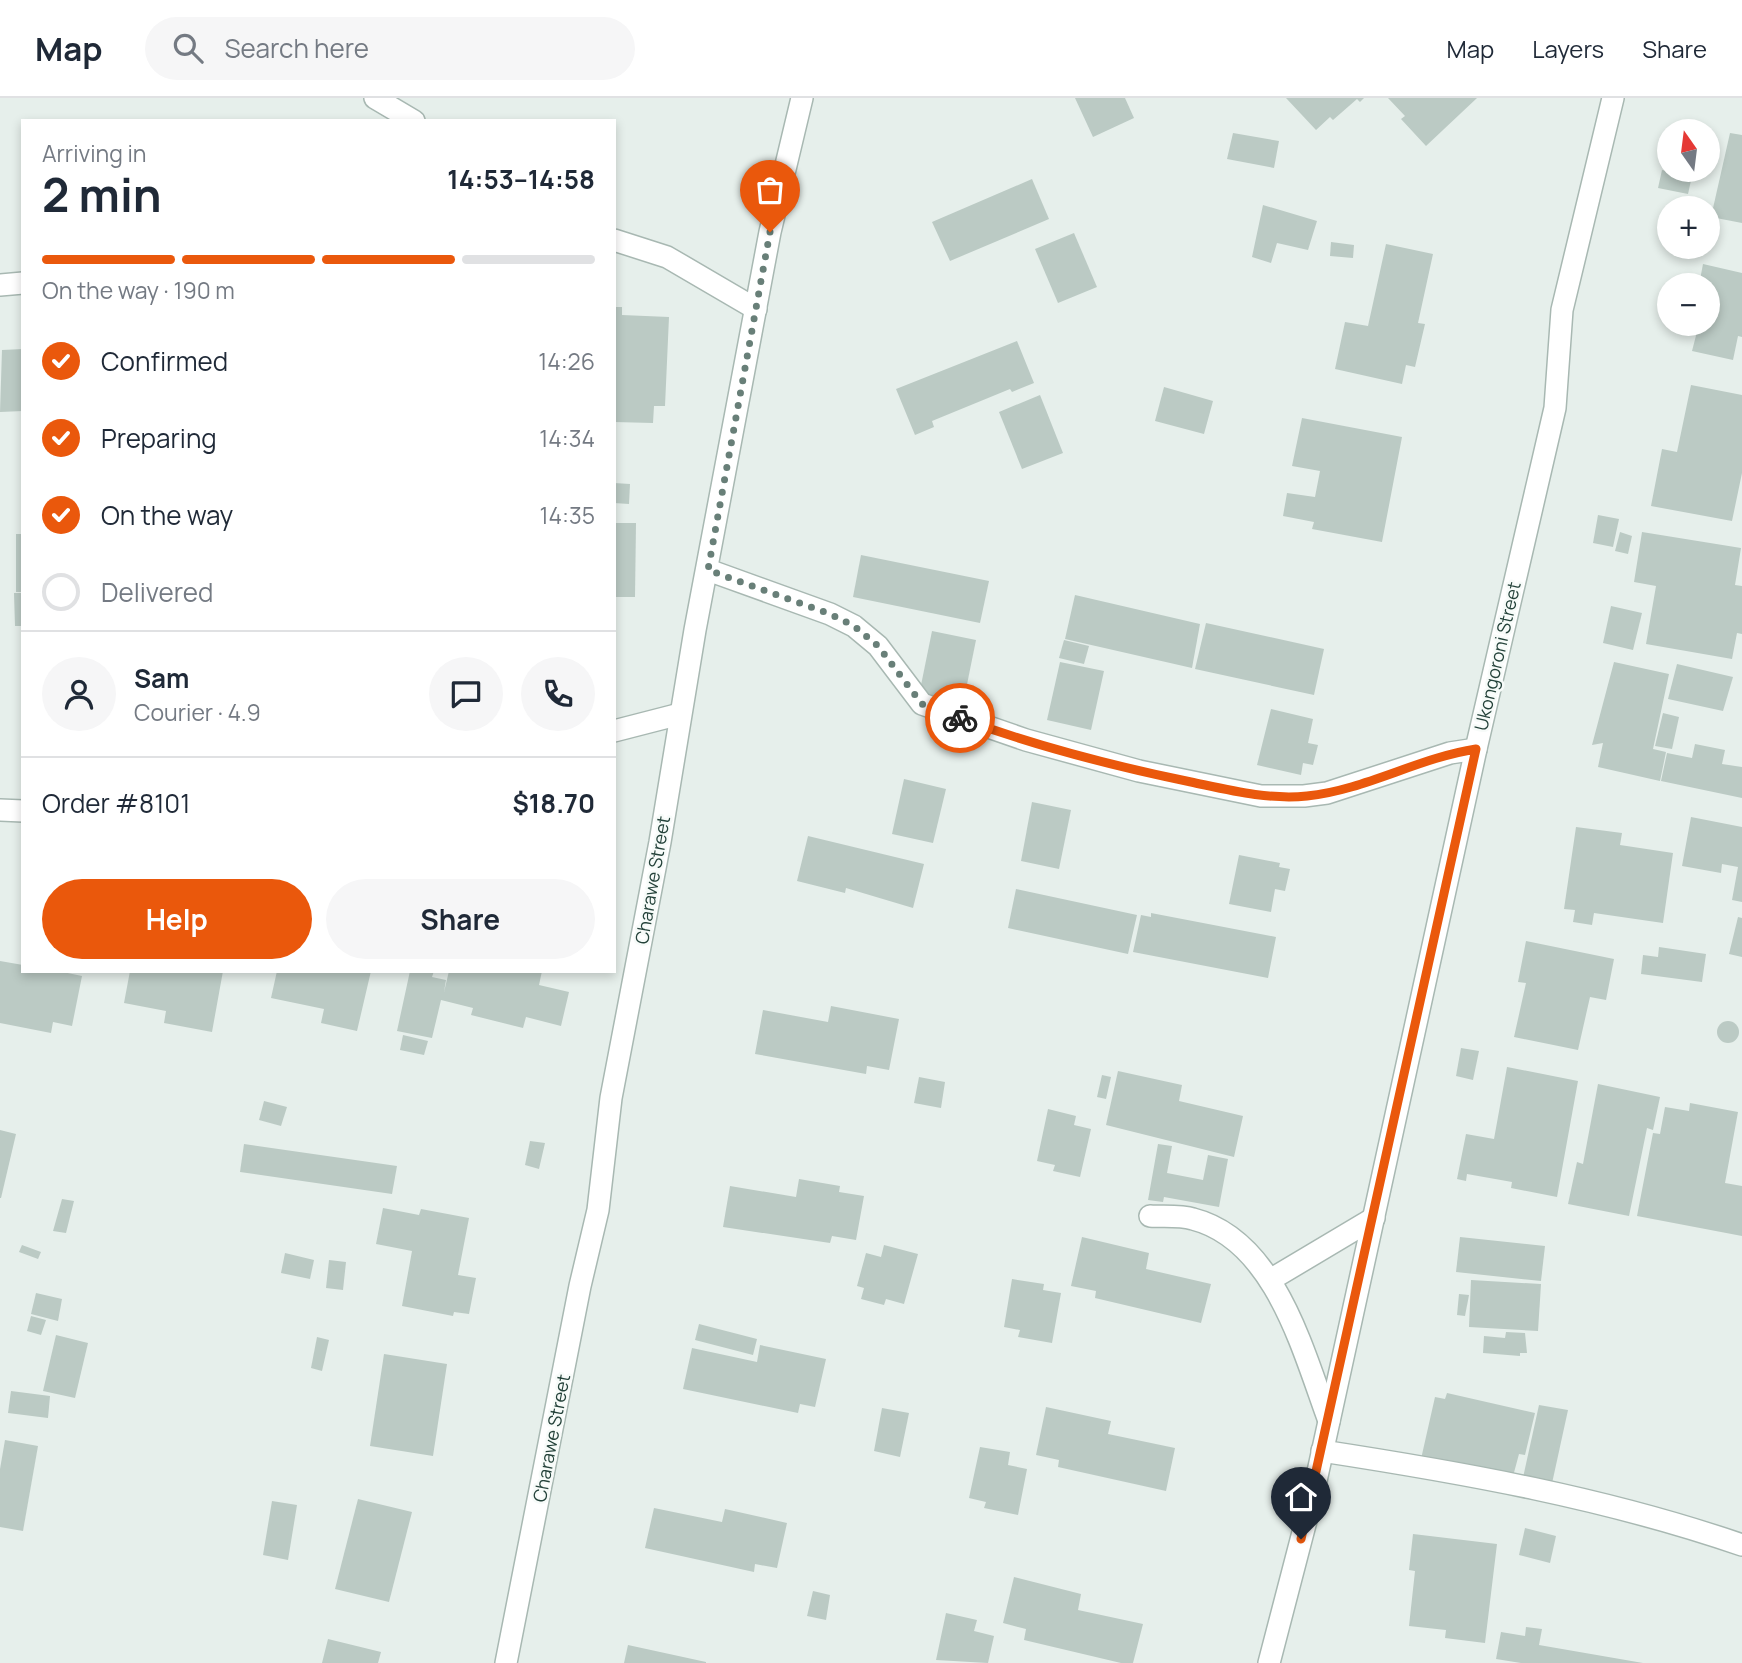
<!DOCTYPE html>
<html lang="en">
<head>
<meta charset="utf-8">
<style>
	body { margin:0; font-family:Manrope,sans-serif; background:#f6f6f7; color:#1f2937; height:100vh; display:flex; flex-direction:column; font-size:26px; white-space:nowrap }
	* { box-sizing:border-box; margin:0 }
	p { font-size:23px; color:#747a83 }
	.icon { flex:none; width:38px; height:38px; fill:none; stroke:currentColor; stroke-width:2; stroke-linecap:round; stroke-linejoin:round }
	.map { position:relative; flex:1; overflow:hidden }
	.panel { position:absolute; left:21px; top:21px; width:595px; height:854px; display:flex; flex-direction:column; background:#fff; border-radius:0px; box-shadow:0 4px 10px #0003 }
	.panel>* { flex:none }
	.needle { width:46px; rotate:346deg }
	.fabs { position:absolute; left:1657px; top:21px; display:grid; gap:14px }
	.fabs a { display:grid; place-items:center; width:63px; height:63px; border-radius:50%; background:#fff; box-shadow:0 4px 10px #0003; font-size:35px }
	.pin { position:absolute; display:grid; place-items:center; width:60px; height:60px; color:#fff; margin:-72px -30px; border-radius:50% 50% 50% 0; rotate:-45deg; box-shadow:0 0 7px #0007 }
	.pin .icon { rotate:45deg }
	.courier { position:absolute; display:grid; place-items:center; width:70px; height:70px; margin:-35px; border:5px solid #ea580c; border-radius:50%; background:#fff; color:#222; box-shadow:0 2px 9px #0007 }
	.summary em { font-style:normal; font-weight:700 }
	.summary div { display:flex; flex-direction:column-reverse }
	.summary { display:flex; align-items:center; justify-content:space-between; height:119px; padding:0 21px }
	h1 { font-size:46px; font-weight:700; line-height:52px }
	.bar { display:grid; grid-template-columns:repeat(4,1fr); gap:10px 7px; align-content:center; height:84px; padding:0 21px }
	.bar i { height:9px; border-radius:5px; background:#e0e1e3 }
	.bar .active { background:#ea580c }
	.bar p { grid-column:span 4 }
	.line { display:flex; align-items:center; gap:18px; padding:0 21px; border-top:2px solid #e0e1e3 }
	.line div { flex:1 }
	.round { display:grid; place-items:center; flex:none; width:74px; height:74px; border-radius:37px; background:#f6f6f7 }
	ol { padding:0 21px; list-style:none }
	li { display:flex; align-items:center; gap:21px; height:77px }
	li p { margin-inline-start:auto }
	li .icon { padding:7px; border-radius:50%; background:#ea580c; color:#fff; stroke-width:4 }
	li:last-child { color:#747a83 }
	li i { width:38px; height:38px; border:4px solid #e0e1e3; border-radius:50% }
	.button { display:flex; gap:14px; margin-top:auto; padding:14px 21px }
	.button a { flex:1; height:80px; border-radius:42px; background:#ea580c; color:#fff; font-size:28px; font-weight:700; line-height:80px; text-align:center }
	.button a+a { background:#f6f6f7; color:#1f2937 }
	header { display:flex; align-items:center; gap:42px; box-sizing:border-box; height:98px; padding:0 35px; background:#fff; border-bottom:2px solid #e0e1e3 }
	header strong { font-size:33px }
	nav { display:flex; gap:38px; margin-inline-start:auto; font-size:24px }
	.search { width:490px; height:63px; background:#f6f6f7; display:flex; align-items:center; gap:18px; box-sizing:border-box; padding:0 24px; border-radius:38px; color:#747a83; font-size:26px }
	.map>svg:first-child { display:block }
	.building { fill:#bbcac4 }
	.lines { fill:none; stroke-linecap:round; stroke-linejoin:round }
	.minor-casing { stroke:#a8b8b2; stroke-width:24 }
	.minor { stroke:#fff; stroke-width:21 }
	.done { stroke:#687f78; stroke-width:7; stroke-dasharray:0 12.6 }
	.route { stroke:#ea580c; stroke-width:9 }
	.labels { text-anchor:middle; dominant-baseline:central; stroke-width:5; stroke-linejoin:round; paint-order:stroke }
	.street-label { font-size:18px; fill:#24423a; stroke:#f7fbf9 }
</style>
</head>
<body>
<header>
<strong>Map</strong>
<div class="search"><svg class="icon" aria-label="search" viewBox="0 0 24 24"><circle cx="10" cy="10" r="6"/><path d="M15 15l6 6"/></svg>Search here</div>
<nav><a>Map</a><a>Layers</a><a>Share</a></nav>
</header>
<div class="map">
<svg width="1742" height="1565" viewBox="0 0 1742 1565">
	<rect width="100%" height="100%" fill="#e6efeb"/>
	<g class="building">
		<polygon points="1075,0 1125,0 1134,20 1093,39"/>
		<polygon points="1286,0 1364,0 1360,4 1357,1 1333,22 1330,19 1316,32"/>
		<polygon points="1388,0 1477,0 1426,48 1401,21 1405,18"/>
		<polygon points="1233,35 1279,43 1274,70 1227,61"/>
		<polygon points="1730,35 1742,37 1742,125 1711,119"/>
		<polygon points="1662,72 1692,78 1688,96 1658,90"/>
		<polygon points="1032,81 1049,121 950,163 932,124"/>
		<polygon points="1263,107 1317,123 1308,152 1277,145 1271,165 1252,159"/>
		<polygon points="1074,135 1097,189 1058,205 1035,151"/>
		<polygon points="1331,144 1354,147 1353,160 1330,158"/>
		<polygon points="1386,146 1433,156 1418,225 1425,226 1415,269 1406,267 1402,286 1335,271 1345,224 1368,228"/>
		<polygon points="1703,166 1742,175 1742,239 1738,238 1733,262 1692,253 1699,226 1708,226 1708,187 1699,187"/>
		<polygon points="614,209 622,209 622,217 669,219 665,308 654,308 653,325 614,324"/>
		<polygon points="1017,243 1034,285 1012,294 1010,291 932,323 934,329 915,337 896,291"/>
		<polygon points="23,251 23,313 0,314 2,252"/>
		<polygon points="1691,287 1742,297 1742,375 1732,423 1651,408 1662,351 1677,354"/>
		<polygon points="1164,289 1213,303 1204,336 1155,323"/>
		<polygon points="1040,297 1063,355 1022,371 999,314"/>
		<polygon points="1302,320 1402,339 1382,444 1312,431 1314,424 1283,418 1287,395 1315,399 1320,373 1292,368"/>
		<polygon points="614,385 630,386 629,406 614,405"/>
		<polygon points="1598,417 1619,421 1613,449 1593,445"/>
		<polygon points="614,425 636,425 635,499 614,499"/>
		<polygon points="1620,434 1632,438 1628,456 1615,453"/>
		<polygon points="1642,434 1741,450 1735,487 1742,488 1742,536 1737,535 1732,561 1646,546 1656,488 1634,484"/>
		<rect x="16" y="436" width="7" height="58"/>
		<polygon points="861,457 989,483 980,525 853,499"/>
		<polygon points="14,495 23,495 23,528 15,528"/>
		<polygon points="1075,497 1200,526 1192,570 1065,541"/>
		<polygon points="1611,508 1642,515 1633,552 1603,545"/>
		<polygon points="1206,525 1324,551 1314,597 1195,571"/>
		<polygon points="932,533 976,542 963,606 919,597"/>
		<polygon points="1064,542 1089,548 1084,566 1059,560"/>
		<polygon points="1060,564 1104,573 1091,632 1047,622"/>
		<polygon points="1614,564 1669,576 1653,651 1666,654 1660,683 1598,669 1603,645 1592,647"/>
		<polygon points="1677,566 1733,579 1723,613 1668,601"/>
		<polygon points="1271,611 1313,621 1308,645 1318,647 1313,667 1303,665 1301,677 1257,667"/>
		<polygon points="1663,615 1679,619 1672,651 1655,648"/>
		<polygon points="1695,646 1725,652 1722,666 1742,669 1742,700 1661,683 1667,655 1692,660"/>
		<polygon points="904,681 946,691 933,745 892,736"/>
		<polygon points="1032,704 1071,712 1059,771 1021,763"/>
		<polygon points="1691,719 1742,729 1742,804 1732,802 1738,769 1722,766 1721,775 1682,768"/>
		<polygon points="1576,729 1622,735 1620,747 1673,755 1663,825 1594,815 1592,827 1573,824 1575,812 1564,811"/>
		<polygon points="808,738 924,766 913,810 846,790 845,795 797,783"/>
		<polygon points="1239,757 1280,765 1279,769 1290,771 1285,793 1275,791 1271,814 1229,806"/>
		<polygon points="1016,791 1137,817 1128,856 1008,830"/>
		<polygon points="1151,815 1276,839 1268,880 1133,854 1141,817 1151,819"/>
		<polygon points="1738,819 1742,820 1742,859 1729,856"/>
		<polygon points="1526,843 1614,861 1606,902 1590,899 1578,952 1514,939 1526,885 1518,884"/>
		<polygon points="1659,849 1706,856 1702,884 1641,876 1643,857 1658,859"/>
		<polygon points="0,863 23,867 23,873 58,873 82,878 72,928 53,924 51,935 0,925"/>
		<polygon points="130,873 223,873 212,934 164,925 166,913 124,905"/>
		<polygon points="277,873 371,873 357,933 321,925 324,911 271,900"/>
		<polygon points="410,873 434,873 432,879 446,882 444,894 449,873 542,873 539,887 569,894 561,928 526,919 523,930 471,917 473,910 441,902 432,940 397,933"/>
		<polygon points="831,908 899,921 889,972 867,968 866,976 755,956 763,912 828,924"/>
		<circle cx="1728" cy="934" r="11"/>
		<polygon points="403,937 428,943 424,957 400,952"/>
		<polygon points="1461,950 1479,953 1473,982 1456,978"/>
		<polygon points="1507,969 1578,983 1557,1099 1511,1090 1512,1084 1467,1076 1466,1083 1457,1081 1466,1036 1494,1041"/>
		<polygon points="1118,973 1182,987 1179,1003 1243,1018 1234,1059 1106,1027"/>
		<polygon points="1102,977 1111,979 1106,1001 1097,999"/>
		<polygon points="919,979 945,984 941,1010 914,1005"/>
		<polygon points="1598,986 1660,999 1653,1032 1647,1030 1629,1118 1568,1106 1577,1064 1583,1066"/>
		<polygon points="264,1003 287,1009 281,1028 259,1022"/>
		<polygon points="1690,1005 1738,1014 1725,1085 1742,1088 1742,1138 1637,1118 1653,1035 1660,1036 1665,1009 1689,1013"/>
		<polygon points="1048,1011 1076,1018 1074,1027 1091,1031 1080,1079 1053,1073 1055,1067 1037,1063"/>
		<polygon points="0,1032 16,1036 1,1100 0,1100"/>
		<polygon points="530,1043 545,1045 539,1071 525,1067"/>
		<polygon points="244,1046 397,1068 392,1096 240,1074"/>
		<polygon points="1158,1046 1172,1048 1167,1075 1203,1082 1208,1057 1228,1061 1219,1109 1164,1099 1163,1104 1148,1102"/>
		<polygon points="799,1081 840,1088 839,1094 864,1098 856,1142 832,1138 830,1145 723,1129 730,1088 796,1099"/>
		<polygon points="62,1101 74,1103 66,1135 53,1133"/>
		<polygon points="383,1110 419,1117 421,1111 469,1120 458,1177 476,1180 469,1216 454,1214 453,1218 402,1208 412,1153 376,1146"/>
		<polygon points="1082,1139 1149,1155 1146,1171 1211,1186 1201,1225 1095,1200 1096,1193 1071,1188"/>
		<polygon points="1460,1139 1545,1148 1541,1183 1456,1174"/>
		<polygon points="22,1147 41,1154 38,1161 19,1154"/>
		<polygon points="884,1147 918,1156 904,1206 886,1201 884,1207 861,1201 864,1190 857,1188 866,1155 881,1159"/>
		<polygon points="285,1155 314,1162 310,1181 281,1175"/>
		<polygon points="329,1162 346,1164 343,1192 326,1190"/>
		<polygon points="1012,1181 1044,1186 1043,1192 1061,1195 1052,1245 1018,1239 1020,1232 1004,1229"/>
		<polygon points="1471,1182 1541,1186 1538,1233 1469,1229"/>
		<polygon points="36,1195 62,1201 58,1223 31,1216"/>
		<polygon points="1459,1196 1469,1197 1465,1218 1457,1217"/>
		<polygon points="31,1218 46,1222 41,1237 27,1233"/>
		<polygon points="699,1226 757,1241 753,1257 695,1242"/>
		<polygon points="1506,1234 1525,1235 1527,1255 1520,1255 1520,1258 1483,1255 1484,1238 1505,1240"/>
		<polygon points="56,1237 88,1245 75,1300 43,1293"/>
		<polygon points="317,1239 329,1242 322,1273 311,1270"/>
		<polygon points="760,1247 826,1261 815,1309 800,1306 798,1315 683,1291 692,1250 757,1264"/>
		<polygon points="384,1256 447,1266 433,1358 370,1348"/>
		<polygon points="11,1293 50,1298 48,1320 8,1315"/>
		<polygon points="1447,1295 1535,1315 1525,1357 1519,1356 1512,1382 1421,1361 1435,1299 1445,1301"/>
		<polygon points="1539,1307 1568,1312 1551,1390 1522,1384"/>
		<polygon points="1046,1309 1111,1323 1108,1336 1175,1350 1166,1393 1058,1369 1059,1362 1036,1357"/>
		<polygon points="882,1310 909,1315 900,1359 874,1353"/>
		<polygon points="5,1342 38,1348 23,1433 0,1429 0,1371"/>
		<polygon points="980,1349 1010,1354 1008,1367 1027,1371 1018,1417 984,1410 986,1404 969,1400"/>
		<polygon points="358,1401 412,1414 389,1504 335,1491"/>
		<polygon points="272,1403 297,1407 288,1462 263,1457"/>
		<polygon points="654,1410 722,1424 725,1411 787,1425 777,1470 755,1466 754,1474 645,1450"/>
		<polygon points="1525,1430 1556,1438 1550,1465 1519,1457"/>
		<polygon points="1413,1436 1497,1446 1485,1545 1445,1540 1446,1532 1409,1528 1415,1473 1409,1472"/>
		<polygon points="1014,1479 1081,1496 1078,1512 1143,1526 1133,1565 1121,1565 1024,1542 1026,1531 1003,1525"/>
		<polygon points="813,1493 830,1497 826,1522 807,1518"/>
		<polygon points="946,1515 977,1522 974,1533 994,1538 988,1565 936,1562"/>
		<polygon points="1526,1529 1542,1531 1539,1547 1643,1565 1521,1565 1496,1561 1501,1534 1525,1538"/>
		<polygon points="328,1541 381,1554 378,1565 322,1565"/>
		<polygon points="628,1547 706,1564 706,1565 624,1565"/>
	</g>
	<g class="lines">
		<g class="minor-casing">
			<g id="minor">
				<polyline points="375,0 414,23"/>
				<polyline points="614,142 667,159 756,211"/>
				<polyline points="0,187 23,185"/>
				<polyline points="708,472 830,516 854,528 878,548 922,606 1026,642 1139,673 1261,698 1304,698 1327,695 1450,655 1476,651"/>
				<polyline points="614,633 680,616"/>
				<polyline points="0,712 23,713"/>
				<path d="M1150 1118C1163 1119 1180 1117 1193 1121 1275 1142 1303 1253 1329 1323"/>
				<polyline points="1270,1182 1374,1120"/>
				<path d="M1322 1353C1465 1375 1605 1400 1742 1447"/>
				<polyline points="506,1565 580,1188 598,1112 611,1000 660,744 695,532 770,134 802,0"/>
				<polyline points="1269,1565 1314,1392 1476,651 1555,310 1562,212 1613,0"/>
			</g>
		</g>
		<use href="#minor" class="minor"/>
	</g>
	<g class="lines">
		<polyline class="done" points="770,134 708,472 830,516 854,528 878,548 922,606 960,620"/>
		<path class="route" d="M960 620C1035 648 1113 668 1191 684 1229 692 1268 702 1307 698 1365 692 1418 660 1476 651L1301 1441"/>
	</g>
	<g class="labels">
		<g class="street-label">
			<text transform="translate(1497 558) rotate(-77)">Ukongoroni Street</text>
			<text transform="translate(652 782) rotate(-80)">Charawe Street</text>
			<text transform="translate(551 1340) rotate(-79)">Charawe Street</text>
		</g>
	</g>
</svg>
<div class="fabs">
<a><svg class="needle" viewBox="-14 -14 28 28"><path d="M0-13l5 13h-10z" fill="#e53935"/><path d="M0 13l5-13h-10z" fill="#747a83"/></svg></a>
<a>+</a>
<a>−</a>
</div>
<div class="pin" style="left:770px;top:134px;background:#ea580c"><svg class="icon" aria-label="bag" viewBox="0 0 24 24"><path d="M5 8h14l-1 12H6zM9 8a3 3 0 0 1 6 0"/></svg></div>
<div class="pin" style="left:1301px;top:1441px;background:#1f2937"><svg class="icon" aria-label="home" viewBox="0 0 24 24"><path d="M3 11l9-7 9 7M6 9v11h12V9"/></svg></div>
<div class="courier" style="left:960px;top:620px"><svg class="icon" aria-label="bike" viewBox="0 0 24 24"><circle cx="6" cy="16" r="4"/><circle cx="18" cy="16" r="4"/><path d="M6 16l4-8h5l3 8M10 8l3 8H6M13 5h3"/></svg></div>
<section class="panel">
<div class="summary"><div><h1>2 min</h1><p>Arriving in</p></div><em>14:53–14:58</em></div>
<div class="bar"><i class="active"></i><i class="active"></i><i class="active"></i><i></i><p>On the way · 190 m</p></div>
<ol>
<li><svg class="icon" aria-label="check" viewBox="0 0 24 24"><path d="M5 12l5 5 9-10"/></svg>Confirmed<p>14:26</p></li>
<li><svg class="icon" aria-label="check" viewBox="0 0 24 24"><path d="M5 12l5 5 9-10"/></svg>Preparing<p>14:34</p></li>
<li><svg class="icon" aria-label="check" viewBox="0 0 24 24"><path d="M5 12l5 5 9-10"/></svg>On the way<p>14:35</p></li>
<li><i></i>Delivered</li>
</ol>
<div class="line" style="height:126px"><a class="round"><svg class="icon" aria-label="person" viewBox="0 0 24 24"><circle cx="12" cy="8" r="4"/><path d="M4 21q1-7 8-7t8 7"/></svg></a><div><b>Sam</b><p>Courier · 4.9</p></div><a class="round"><svg class="icon" aria-label="chat" viewBox="0 0 24 24"><path d="M4 5h16v11H9l-5 4z"/></svg></a><a class="round"><svg class="icon" aria-label="phone" viewBox="0 0 24 24"><path d="M5 4h4l2 5-3 2q2 4 5 5l2-3 5 2v4C11 20 4 13 5 4z"/></svg></a></div>
<div class="line" style="height:91px"><div>Order #8101</div><b>$18.70</b></div>
<div class="button"><a>Help</a><a>Share</a></div>
</section>
</div>
</body>
</html>
